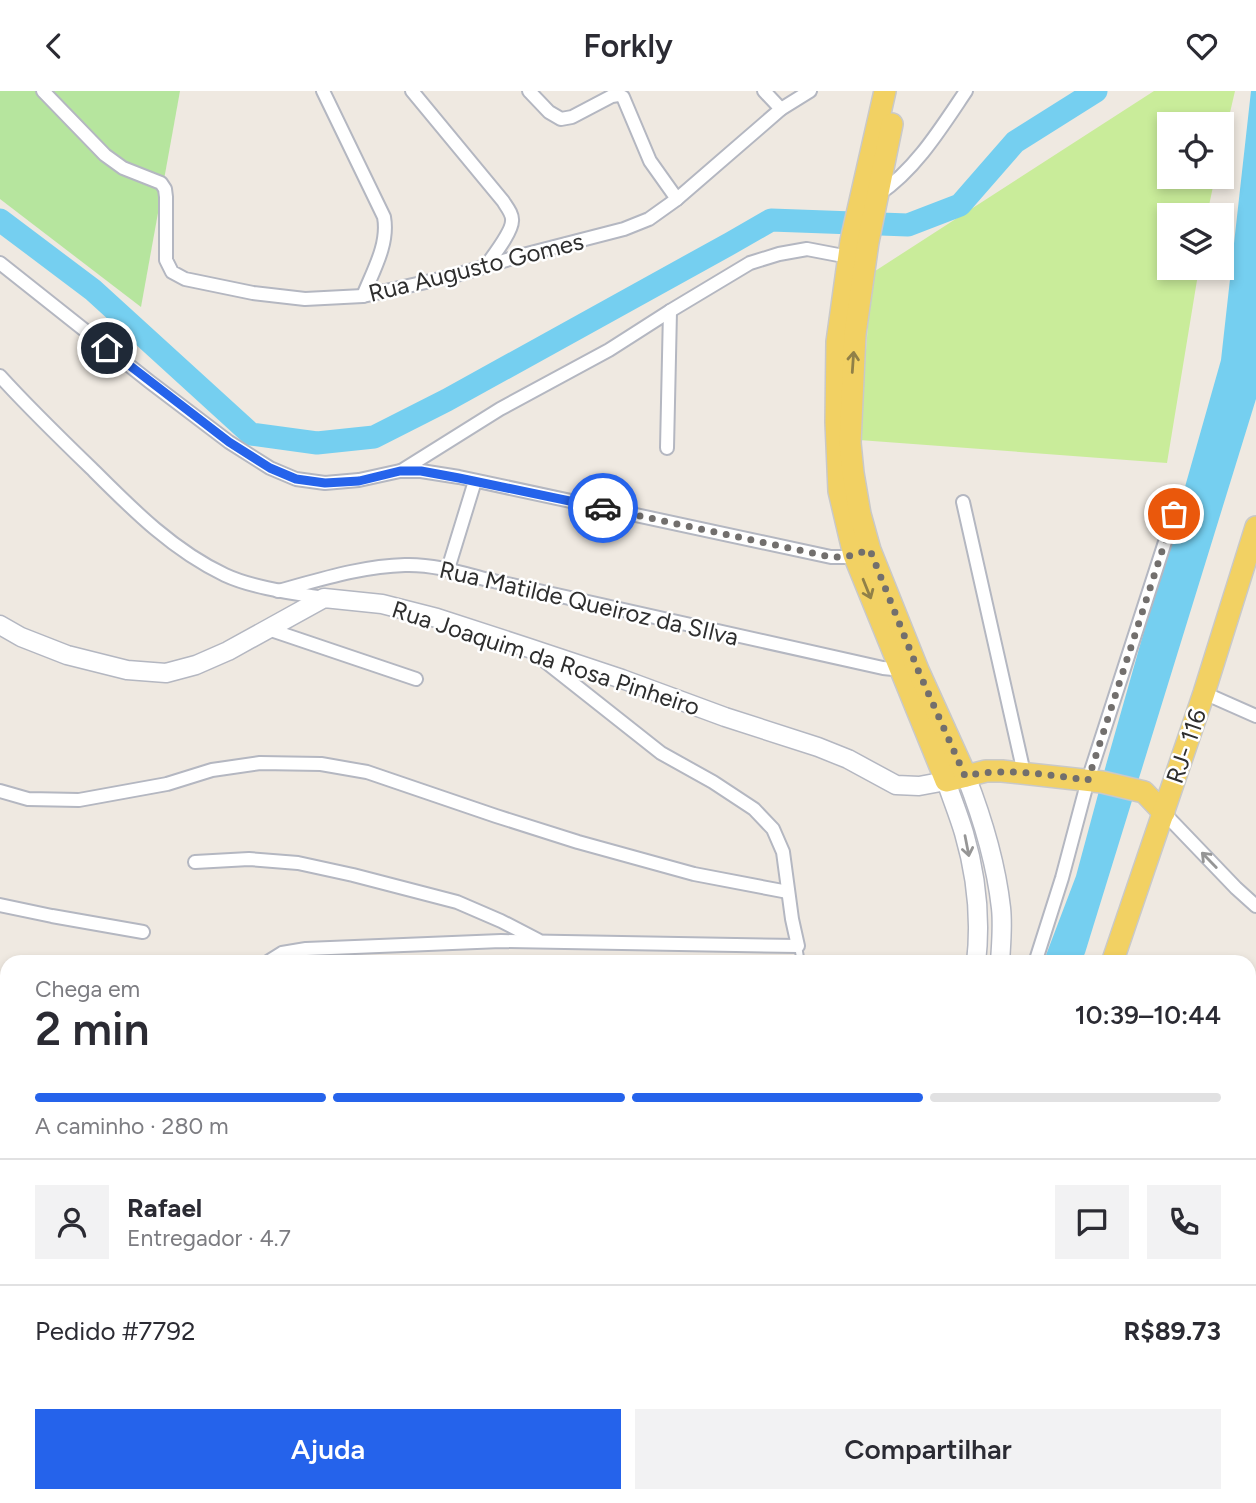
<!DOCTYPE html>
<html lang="pt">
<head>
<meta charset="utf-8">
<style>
	body { margin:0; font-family:Figtree,sans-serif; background:#f2f2f3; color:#2b2b33; height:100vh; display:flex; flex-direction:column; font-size:26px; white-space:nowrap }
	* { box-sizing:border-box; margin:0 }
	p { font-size:23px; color:#7c7c81 }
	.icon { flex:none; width:38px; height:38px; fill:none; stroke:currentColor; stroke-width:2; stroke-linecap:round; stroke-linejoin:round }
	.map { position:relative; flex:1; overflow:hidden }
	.panel { position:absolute; left:0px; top:864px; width:1256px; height:548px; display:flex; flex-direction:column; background:#fff; border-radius:21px 21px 0 0; box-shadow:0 4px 10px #0003 }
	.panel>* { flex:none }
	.fabs { position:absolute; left:1157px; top:21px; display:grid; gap:14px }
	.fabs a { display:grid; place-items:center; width:77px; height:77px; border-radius:0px; background:#fff; box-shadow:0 4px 10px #0003; font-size:35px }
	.pin { position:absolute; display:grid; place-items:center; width:60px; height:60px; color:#fff; margin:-30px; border:4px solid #fff; border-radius:50%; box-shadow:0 2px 7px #0007 }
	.courier { position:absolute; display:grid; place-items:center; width:70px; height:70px; margin:-35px; border:5px solid #2563eb; border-radius:50%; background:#fff; color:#222; box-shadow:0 2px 9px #0007 }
	.overview em { font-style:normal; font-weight:600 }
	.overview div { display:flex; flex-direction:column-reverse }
	.overview { display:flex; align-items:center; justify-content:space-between; height:119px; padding:0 35px }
	h1 { font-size:46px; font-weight:600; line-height:52px }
	.bar { display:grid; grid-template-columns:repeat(4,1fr); gap:10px 7px; align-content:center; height:84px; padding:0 35px }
	.bar i { height:9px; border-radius:5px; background:#e1e1e2 }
	.bar .active { background:#2563eb }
	.bar p { grid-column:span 4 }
	.line { display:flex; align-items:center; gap:18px; padding:0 35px; border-top:2px solid #e1e1e2 }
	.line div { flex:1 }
	.round { display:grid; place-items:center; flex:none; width:74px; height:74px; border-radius:0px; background:#f2f2f3 }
	.cta { display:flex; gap:14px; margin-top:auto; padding:14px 35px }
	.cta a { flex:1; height:80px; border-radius:0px; background:#2563eb; color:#fff; font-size:28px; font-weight:600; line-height:80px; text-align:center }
	.cta a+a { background:#f2f2f3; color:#2b2b33 }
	header { display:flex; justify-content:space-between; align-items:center; height:91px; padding:0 35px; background:#fff; font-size:32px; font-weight:600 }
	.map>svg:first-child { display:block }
	.industrial { fill:#e3e1e8 }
	.green { fill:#b6e59e }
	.pitch { fill:#c9ec9a }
	.water { fill:#75cff0 }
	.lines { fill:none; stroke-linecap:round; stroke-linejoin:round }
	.river { stroke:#75cff0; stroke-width:23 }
	.lane-casing { stroke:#b4b7c1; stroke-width:10 }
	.street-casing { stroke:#b4b7c1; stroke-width:16 }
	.secondary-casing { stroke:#b4b7c1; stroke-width:21 }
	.primary-casing { stroke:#c9c9c9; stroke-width:24 }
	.lane { stroke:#fff; stroke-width:6 }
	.street { stroke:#fff; stroke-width:12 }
	.secondary { stroke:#fff; stroke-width:18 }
	.primary { stroke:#f2d163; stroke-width:21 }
	.oneway { stroke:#908048 }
	.oneway2 { stroke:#969696 }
	.done { stroke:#726f6d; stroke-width:7; stroke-dasharray:0 12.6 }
	.route { stroke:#2563eb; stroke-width:9 }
	.labels { text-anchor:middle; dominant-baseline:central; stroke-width:5; stroke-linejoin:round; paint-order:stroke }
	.street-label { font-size:24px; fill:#2e2e2e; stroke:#fff }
</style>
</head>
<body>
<header><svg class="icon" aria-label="back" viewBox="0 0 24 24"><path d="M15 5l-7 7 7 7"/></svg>Forkly<svg class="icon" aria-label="heart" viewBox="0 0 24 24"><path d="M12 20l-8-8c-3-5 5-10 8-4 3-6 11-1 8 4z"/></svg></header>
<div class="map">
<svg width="1256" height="1412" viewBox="0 0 1256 1412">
	<rect width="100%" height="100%" fill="#efe9e1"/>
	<polygon class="industrial" points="1071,1405 1142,1405 1139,1412 1088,1412"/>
	<polygon class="green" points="0,0 180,0 141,216 0,108"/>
	<polygon class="pitch" points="1154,0 1235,0 1222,56 1222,33 1169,33 1169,86 1215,86 1207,124 1169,124 1169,177 1199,177 1167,372 859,349 872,182"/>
	<polygon class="water" points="1251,0 1256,0 1256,308 1085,862 1081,871 1043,872 1076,785 1106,674 1221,269"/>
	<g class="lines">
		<polyline class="river" points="0,129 93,199 251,343 317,352 374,346 447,309 731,152 771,129 908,134 960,114 1015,51 1096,0"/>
		<g class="lane-casing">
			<g id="lane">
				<polyline points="798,855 801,872"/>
				<polyline points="1250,1254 1256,1247"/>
			</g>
		</g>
		<g class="street-casing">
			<g id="street">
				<polyline points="43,0 105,64 123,77 161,92 165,98 166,106 166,169 172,181 185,188 253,202 305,208 363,205 453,185 523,164 624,138 649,128 677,108 781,18 810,0"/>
				<path d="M323 0 384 126C389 153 373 180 363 205"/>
				<path d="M412 0 503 110C506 115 513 123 512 130 512 141 493 165 486 175"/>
				<polyline points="529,0 549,21 561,28 572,26 612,5 618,4 623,6 650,70 677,108"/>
				<polyline points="764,0 781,18"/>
				<path d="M879 103C916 78 941 37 966 0"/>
				<polyline points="0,172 150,291 229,351 270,377 296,388 325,392 359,389 400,380 421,380 459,386 831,466 845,466 859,462"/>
				<path d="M0 285C29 317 60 347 91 377 131 417 172 459 225 484 253 497 293 502 324 507"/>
				<polyline points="667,357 670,220"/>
				<polyline points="401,380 500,318 609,259 670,220 750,172 779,163 807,158 854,167"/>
				<polyline points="963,411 1024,682"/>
				<polyline points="448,478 475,390"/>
				<path d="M278 500C319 489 362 475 405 474 433 473 462 482 489 489L883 577 903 579"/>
				<polyline points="268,538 416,588"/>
				<polyline points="1204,602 1256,625"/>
				<polyline points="0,700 28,708 79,709 167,693 212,679 260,672 321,673 367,681 496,725 578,751 694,783 788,801"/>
				<polyline points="1164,722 1236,797 1256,815"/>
				<polyline points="195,771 249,768 298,772 353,784 457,811 501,830 538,849"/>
				<polyline points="0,814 52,825 143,841"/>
				<polyline points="266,872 282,862 306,858 501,850 798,855 792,828 783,761 773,738 754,718 713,691 661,662 537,564"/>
				<polyline points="1035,872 1062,787 1088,689 1174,423"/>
				<polyline points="0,916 7,916"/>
				<polyline points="1250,918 1256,913"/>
				<polyline points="1250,1064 1256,1064"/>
				<polyline points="316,1405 322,1412"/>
				<polyline points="430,1405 433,1412"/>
				<polyline points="291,1412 305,1405"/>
				<polyline points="584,1412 588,1405"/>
				<polyline points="760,1412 762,1405"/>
			</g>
		</g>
		<g class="secondary-casing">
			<g id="secondary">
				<path d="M0 534 21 546 67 564 127 579 166 582 196 574 228 560 324 507 382 513 437 527 529 557 622 588 725 626 818 656 848 668 896 694 919 695 946 690C952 708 959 725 964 742 976 783 981 829 976 872"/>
				<path d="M966 685C982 726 996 772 1001 817 1003 835 1001 853 1000 872"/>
				<polyline points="1250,1114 1256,1109"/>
				<polyline points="669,1412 671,1405"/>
				<polyline points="1211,1412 1214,1405"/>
			</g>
		</g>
		<g class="primary-casing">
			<g id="primary">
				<polyline points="885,0 851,150 837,251 836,331 839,400 854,464 946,690 986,680 1002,680 1102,691 1144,701 1164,722"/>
				<polyline points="892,33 868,151 855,243 850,352 853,382 860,423 870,459 918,579 966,685"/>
				<polyline points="1112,872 1204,602 1256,436"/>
				<polyline points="845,1412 848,1405"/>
			</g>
		</g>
		<use href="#lane" class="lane"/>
		<use href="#street" class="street"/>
		<use href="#secondary" class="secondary"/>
		<use href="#primary" class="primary"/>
	</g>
	<defs><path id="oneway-shaft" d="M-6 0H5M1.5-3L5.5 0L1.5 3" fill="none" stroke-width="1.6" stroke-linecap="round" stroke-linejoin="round" transform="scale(1.75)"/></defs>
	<g class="oneway">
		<use href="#oneway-shaft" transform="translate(853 271) rotate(-86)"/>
		<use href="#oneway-shaft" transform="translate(867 498) rotate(68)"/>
	</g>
	<g class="oneway2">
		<use href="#oneway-shaft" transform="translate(967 755) rotate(79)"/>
		<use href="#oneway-shaft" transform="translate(1209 769) rotate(-134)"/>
	</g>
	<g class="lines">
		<path class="done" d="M603 417 831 466H845L870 459 918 579 965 685C1006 676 1047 684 1088 689L1174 423"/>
		<polyline class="route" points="107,257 229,351 270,377 296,388 325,392 359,390 400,380 421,380 459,387 603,417"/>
	</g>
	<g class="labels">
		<g class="street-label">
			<text transform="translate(476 176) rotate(-14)">Rua Augusto Gomes</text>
			<text transform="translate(589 512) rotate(13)">Rua Matilde Queiroz da SIlva</text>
			<text transform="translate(546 567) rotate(18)">Rua Joaquim da Rosa Pinheiro</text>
			<text transform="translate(1186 655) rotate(-71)">RJ- 116</text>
		</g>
	</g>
</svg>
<div class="fabs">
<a><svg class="icon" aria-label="locate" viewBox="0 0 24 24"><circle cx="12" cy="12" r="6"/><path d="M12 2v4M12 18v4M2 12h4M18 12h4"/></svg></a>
<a><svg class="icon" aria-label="layers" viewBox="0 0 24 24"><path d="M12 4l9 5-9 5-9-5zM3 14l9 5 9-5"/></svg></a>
</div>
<div class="pin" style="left:1174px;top:423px;background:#ea580c"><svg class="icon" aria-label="bag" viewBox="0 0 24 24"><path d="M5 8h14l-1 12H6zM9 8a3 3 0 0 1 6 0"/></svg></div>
<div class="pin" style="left:107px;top:257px;background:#1f2937"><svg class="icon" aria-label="home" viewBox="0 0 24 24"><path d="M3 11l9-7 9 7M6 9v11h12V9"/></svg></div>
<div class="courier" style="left:603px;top:417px"><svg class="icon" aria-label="car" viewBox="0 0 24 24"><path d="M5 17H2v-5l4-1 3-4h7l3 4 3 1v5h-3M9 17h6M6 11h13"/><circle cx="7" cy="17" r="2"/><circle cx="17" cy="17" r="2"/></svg></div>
<section class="panel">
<div class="overview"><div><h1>2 min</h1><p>Chega em</p></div><em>10:39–10:44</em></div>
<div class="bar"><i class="active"></i><i class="active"></i><i class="active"></i><i></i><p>A caminho · 280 m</p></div>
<div class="line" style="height:126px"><a class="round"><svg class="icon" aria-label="person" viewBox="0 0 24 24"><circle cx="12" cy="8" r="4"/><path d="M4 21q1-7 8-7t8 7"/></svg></a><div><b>Rafael</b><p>Entregador · 4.7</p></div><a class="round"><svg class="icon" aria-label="chat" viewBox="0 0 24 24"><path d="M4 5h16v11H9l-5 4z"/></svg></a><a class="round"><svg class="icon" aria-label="phone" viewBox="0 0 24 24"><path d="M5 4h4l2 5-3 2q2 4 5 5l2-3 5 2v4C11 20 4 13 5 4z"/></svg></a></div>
<div class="line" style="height:91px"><div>Pedido #7792</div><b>R$89.73</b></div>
<div class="cta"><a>Ajuda</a><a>Compartilhar</a></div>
</section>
</div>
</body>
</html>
